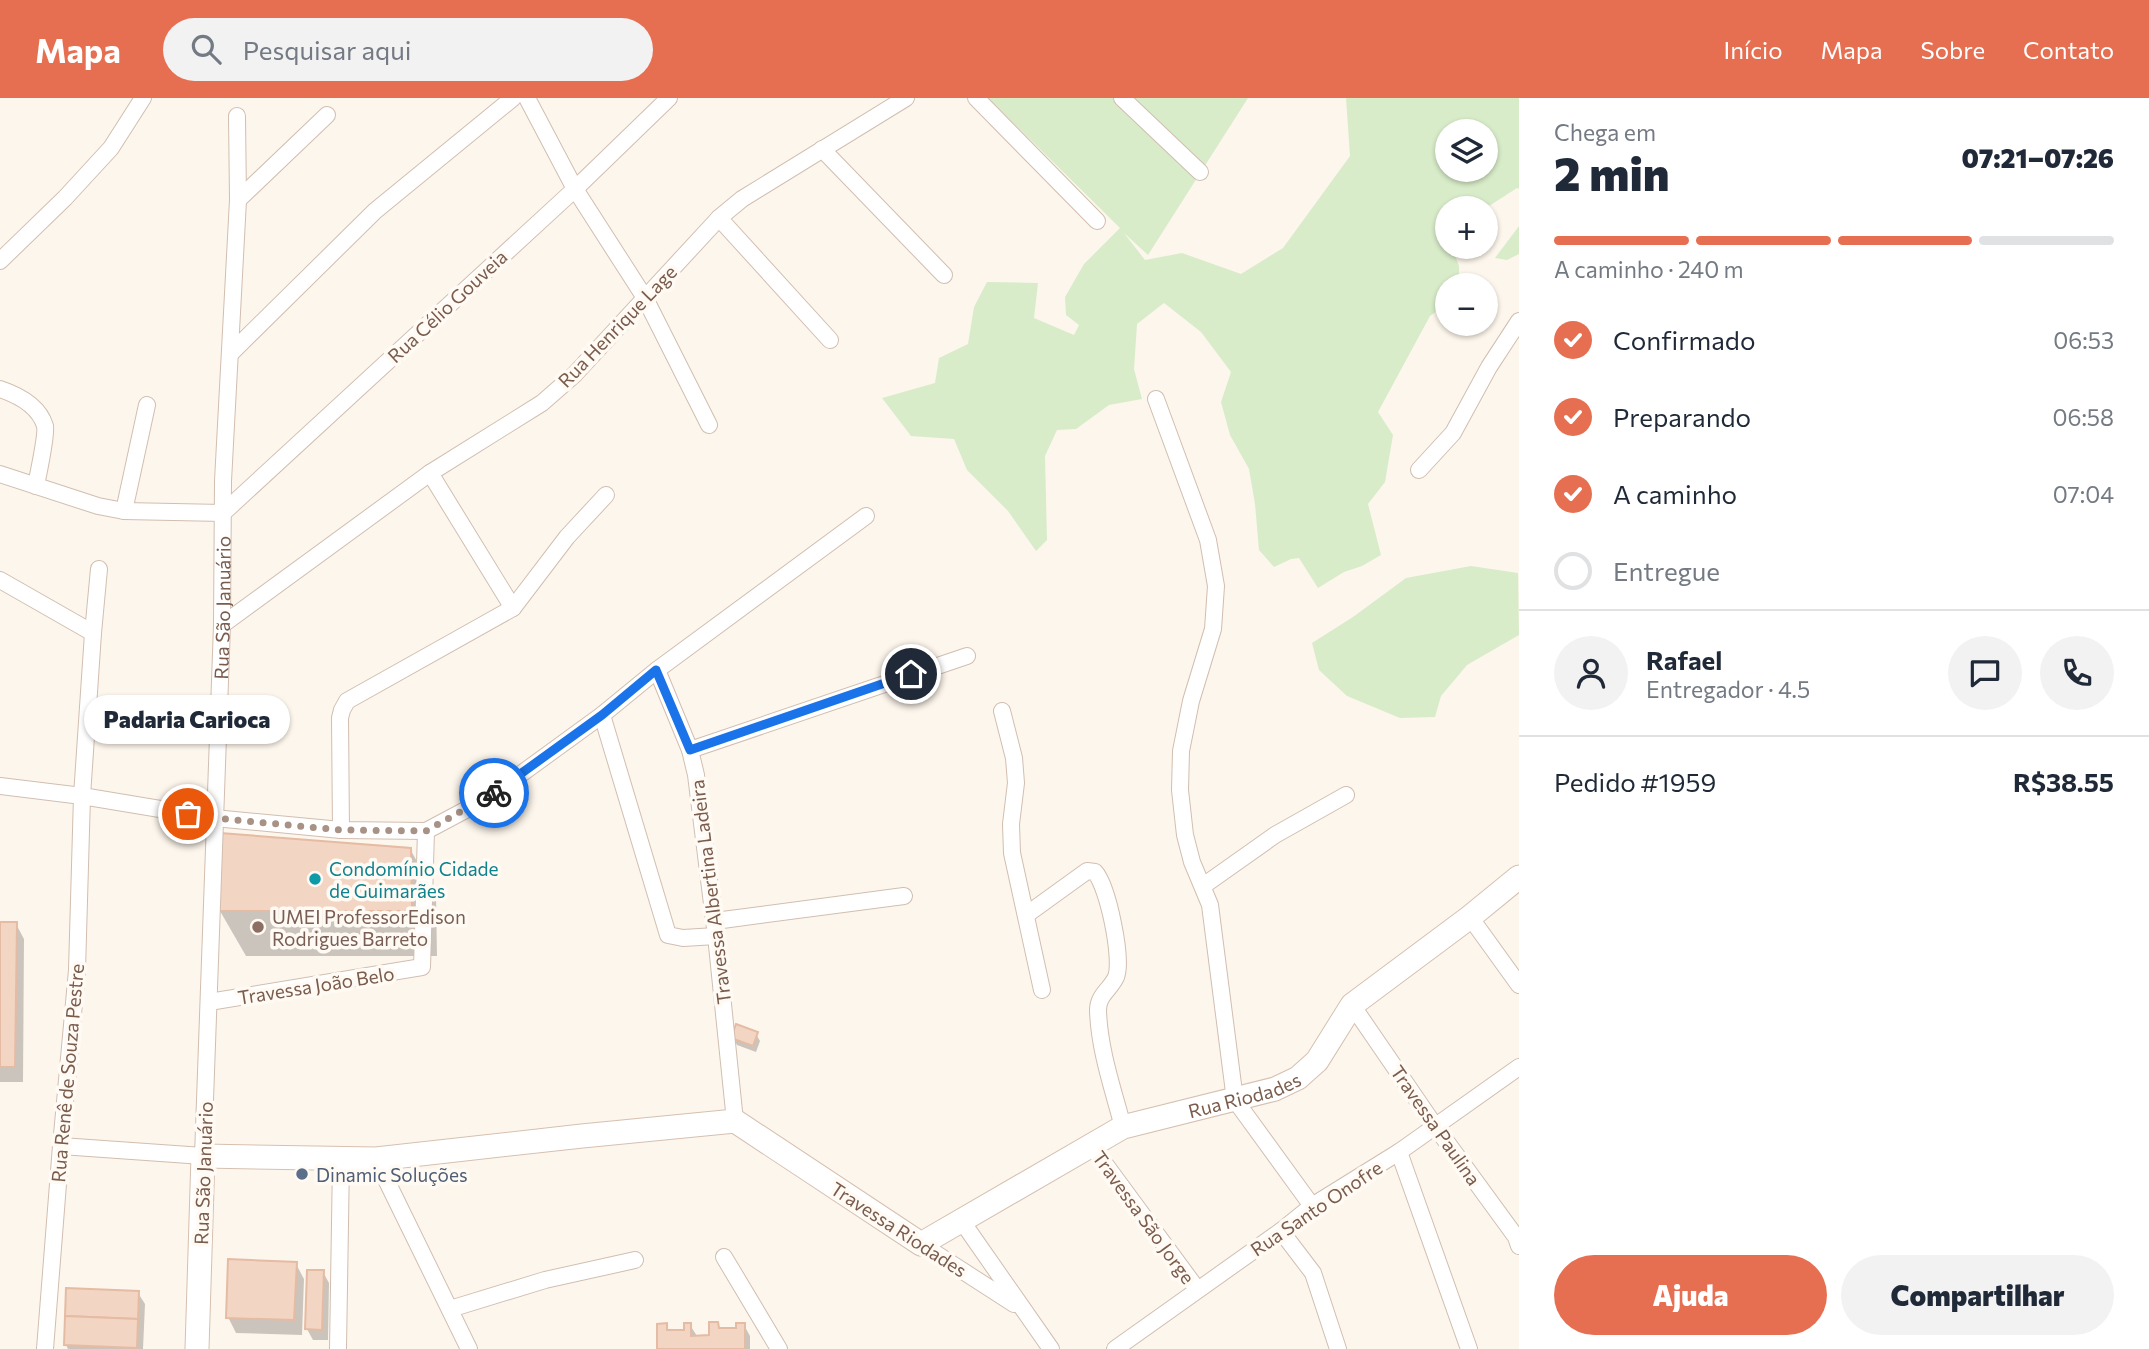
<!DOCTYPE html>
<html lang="pt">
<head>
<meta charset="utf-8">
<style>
	body { margin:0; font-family:Commissioner,sans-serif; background:#f2f2f3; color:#1f2937; height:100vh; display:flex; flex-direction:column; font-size:26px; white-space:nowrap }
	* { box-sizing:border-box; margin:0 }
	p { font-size:23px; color:#747a83 }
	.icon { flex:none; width:38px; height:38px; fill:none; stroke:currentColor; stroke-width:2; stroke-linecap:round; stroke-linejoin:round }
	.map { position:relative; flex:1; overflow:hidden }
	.sheet { display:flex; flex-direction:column; background:#fff; width:630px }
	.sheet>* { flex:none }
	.tools { position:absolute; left:1435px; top:21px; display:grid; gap:14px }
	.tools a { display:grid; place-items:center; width:63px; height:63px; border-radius:50%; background:#fff; box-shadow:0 2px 5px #0004; font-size:35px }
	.pin { position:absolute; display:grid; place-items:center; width:60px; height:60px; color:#fff; margin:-30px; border:4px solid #fff; border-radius:50%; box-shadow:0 2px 7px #0007 }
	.courier { position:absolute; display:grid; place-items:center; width:70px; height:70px; margin:-35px; border:5px solid #1a73e8; border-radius:50%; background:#fff; color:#222; box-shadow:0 2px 9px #0007 }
	.bubble { position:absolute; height:49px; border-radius:24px; background:#fff; box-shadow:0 2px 5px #0004; font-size:23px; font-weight:800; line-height:49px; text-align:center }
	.summary em { font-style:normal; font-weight:800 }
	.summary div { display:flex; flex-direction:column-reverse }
	.summary { display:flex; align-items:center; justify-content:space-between; height:119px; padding:0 35px }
	h1 { font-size:46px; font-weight:800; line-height:52px }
	.bar { display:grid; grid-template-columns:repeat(4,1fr); gap:10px 7px; align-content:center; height:84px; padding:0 35px }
	.bar i { height:9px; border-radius:5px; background:#e0e1e3 }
	.bar .active { background:#e76f51 }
	.bar p { grid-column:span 4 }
	.line { display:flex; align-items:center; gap:18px; padding:0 35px; border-top:2px solid #e0e1e3 }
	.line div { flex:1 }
	.round { display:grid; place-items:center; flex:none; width:74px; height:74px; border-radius:37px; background:#f2f2f3 }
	ol { padding:0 35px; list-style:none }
	li { display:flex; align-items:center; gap:21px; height:77px }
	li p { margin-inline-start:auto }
	li .icon { padding:7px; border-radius:50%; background:#e76f51; color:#fff; stroke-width:4 }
	li:last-child { color:#747a83 }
	li i { width:38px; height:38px; border:4px solid #e0e1e3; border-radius:50% }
	.action { display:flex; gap:14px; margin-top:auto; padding:14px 35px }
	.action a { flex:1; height:80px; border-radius:42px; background:#e76f51; color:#fff; font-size:28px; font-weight:800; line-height:80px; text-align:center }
	.action a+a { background:#f2f2f3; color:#1f2937 }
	header { display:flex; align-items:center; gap:42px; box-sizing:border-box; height:98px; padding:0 35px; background:#e76f51; color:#fff }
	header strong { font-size:33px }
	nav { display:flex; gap:38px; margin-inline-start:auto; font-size:24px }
	.search { width:490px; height:63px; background:#f2f2f3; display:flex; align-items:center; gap:18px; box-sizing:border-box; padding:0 24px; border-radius:38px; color:#747a83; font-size:26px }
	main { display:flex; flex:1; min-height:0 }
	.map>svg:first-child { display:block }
	.green { fill:#d8ecc9; fill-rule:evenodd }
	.shadow { fill:#0003 }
	.building { fill:#f3d5c3; stroke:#e6bba3; stroke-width:2 }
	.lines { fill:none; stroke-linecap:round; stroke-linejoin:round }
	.street-casing { stroke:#d1beb0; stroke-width:18 }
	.secondary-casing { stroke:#d6c0b0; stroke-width:25 }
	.street { stroke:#fff; stroke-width:16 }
	.secondary { stroke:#fff; stroke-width:23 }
	.done { stroke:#a89285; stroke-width:7; stroke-dasharray:0 12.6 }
	.route { stroke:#1a73e8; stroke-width:9 }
	.culture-dot { fill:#0f9aa8; stroke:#fffaf3; stroke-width:2.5 }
	.education-dot { fill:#8d6e63; stroke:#fffaf3; stroke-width:2.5 }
	.service-dot { fill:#5c6f8a; stroke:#fffaf3; stroke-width:2.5 }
	.labels { text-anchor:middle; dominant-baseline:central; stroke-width:7; stroke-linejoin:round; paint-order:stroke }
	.street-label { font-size:19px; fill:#7a5c4d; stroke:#fffaf3 }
	.culture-label { font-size:19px; fill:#0d838f; stroke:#fffaf3; text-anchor:start }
	.education-label { font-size:19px; fill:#785e54; stroke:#fffaf3; text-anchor:start }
	.service-label { font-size:19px; fill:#4e5e75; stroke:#fffaf3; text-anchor:start }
</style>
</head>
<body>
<header>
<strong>Mapa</strong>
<div class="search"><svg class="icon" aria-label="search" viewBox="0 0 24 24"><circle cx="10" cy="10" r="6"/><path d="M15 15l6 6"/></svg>Pesquisar aqui</div>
<nav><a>Início</a><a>Mapa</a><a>Sobre</a><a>Contato</a></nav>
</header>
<main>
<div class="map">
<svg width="1519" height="1251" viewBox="0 0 1519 1251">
	<rect width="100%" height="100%" fill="#fdf6ec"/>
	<g class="green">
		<path d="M988 0H1248L1148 157 1124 135 1145 162 1182 155 1241 176 1283 150 1350 58 1346 0H1519V91L1517 90 1486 110H1447V149H1452L1459 168V187H1447V206L1430 218 1378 314 1393 337 1385 384 1368 406 1381 457 1362 468 1344 474 1318 490 1299 460 1291 461 1274 469 1259 452 1255 406 1249 371 1230 337 1221 304 1231 274 1201 234 1164 205 1137 226 1134 271 1142 301 1109 307 1076 331 1057 332 1045 358 1047 442 1036 453 1008 413 967 372 954 341 911 338 882 300 935 285 939 260 968 246 974 209 987 184 1038 185 1034 220 1074 237 1079 227 1066 217 1065 199 1084 166 1120 130ZM1447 33H1486V72H1447Z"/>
		<polygon points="1519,128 1519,156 1507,162 1495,160"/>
		<polygon points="1471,468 1518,475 1519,537 1467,567 1441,598 1435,619 1400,620 1347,598 1319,572 1312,545 1353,519 1406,480"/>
	</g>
	<g class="shadow">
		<polygon points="410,751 436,797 437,858 246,858 220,813"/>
		<polygon points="0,826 16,826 24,841 23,984 0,984"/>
		<polygon points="756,936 760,943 756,954 737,947 733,940"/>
		<polygon points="296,1166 304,1181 302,1237 236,1235 228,1219"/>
		<polygon points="323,1174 329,1185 328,1242 313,1242 307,1231"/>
		<polygon points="138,1195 145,1206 143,1251 68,1251 66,1247"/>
		<polygon points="717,1225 721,1232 738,1231 744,1227 750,1238 750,1251 659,1251 666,1227 670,1234 686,1234 690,1227 697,1238 711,1239"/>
	</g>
	<g class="building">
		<polygon points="220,735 411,750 412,813 218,813"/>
		<polygon points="0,824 17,824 15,969 0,969"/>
		<polygon points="736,926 758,934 753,948 731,940"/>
		<polygon points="228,1161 297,1164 294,1222 226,1220"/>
		<polygon points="307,1172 324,1172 322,1232 305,1231"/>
		<polygon points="66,1190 139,1193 138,1221 65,1218"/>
		<polygon points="65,1218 138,1221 137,1250 64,1247"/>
		<polygon points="709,1224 718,1224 719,1230 736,1230 736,1225 745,1225 745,1251 657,1251 657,1226 667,1225 667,1232 684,1232 684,1225 691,1225 691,1238 709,1237"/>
	</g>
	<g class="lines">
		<g class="street-casing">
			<g id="street">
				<polyline points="527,0 575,91 645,200 709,327"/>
				<polyline points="976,0 1097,123"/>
				<polyline points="1122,0 1200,74"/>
				<polyline points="822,51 944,177"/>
				<polyline points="238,102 327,17"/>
				<polyline points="719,120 830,242"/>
				<polyline points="0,163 65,100 111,50 143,0"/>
				<polyline points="231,255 375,113 513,0"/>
				<path d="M0 291C18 297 39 308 45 328 47 337 38 376 36 388"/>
				<polyline points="1156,301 1208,442 1216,488 1213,531 1191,603 1181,653 1180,692 1185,737 1192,764 1210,807 1235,1002 1312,1108"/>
				<polyline points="1419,372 1453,335 1489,269 1519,223"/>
				<polyline points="430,375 513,510"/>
				<polyline points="0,376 98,408 124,413 223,415 575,91 669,0"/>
				<polyline points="124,413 147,307"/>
				<polyline points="0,482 93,535"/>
				<polyline points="222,527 430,375 542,305 574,277 719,120 742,101 906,0"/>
				<polyline points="657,572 690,652 696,677 716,838 735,1023"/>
				<polyline points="1002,613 1014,660 1016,685 1011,726 1012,755 1042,892"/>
				<polyline points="602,617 668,837 683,840 716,838"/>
				<polyline points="690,652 967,558"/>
				<polyline points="0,688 82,698 214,720 341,732 426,733 488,700 602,617 657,572 866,418"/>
				<polyline points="341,732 340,620 342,612 347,603 513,510 567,439 606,397"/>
				<polyline points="1203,788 1275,737 1346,697"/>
				<path d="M1026 817 1087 773 1095 774C1108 789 1123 861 1116 879 1110 892 1098 897 1098 912 1099 951 1113 991 1123 1029"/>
				<polyline points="1470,819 1519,887"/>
				<polyline points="715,823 904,798"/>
				<polyline points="209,904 422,869 426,733"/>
				<polyline points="1352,907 1435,1028 1516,1139 1519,1148"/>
				<polyline points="1091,1047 1197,1191"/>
				<path id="s1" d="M61 1048 203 1058 222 527 223 383 238 102 237 18"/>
				<polyline points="1399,1054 1469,1251"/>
				<polyline points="376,1061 469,1251"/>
				<polyline points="961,1122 1051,1251"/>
				<polyline points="1281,1133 1313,1175 1338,1251"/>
				<polyline points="921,1146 1014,1206"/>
				<polyline points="724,1159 779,1251"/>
				<polyline points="450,1211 545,1182 635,1162"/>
				<polyline points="45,1251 61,1048 77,872 82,698 93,535 99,471"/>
				<polyline points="338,1251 341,1062"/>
				<polyline points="1115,1251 1281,1133 1312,1108 1399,1054 1519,969"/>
			</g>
		</g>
		<g class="secondary-casing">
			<g id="secondary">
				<path id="s2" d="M197 1251 203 1058 376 1061 582 1038 735 1023 921 1146 1123 1029 1275 991 1298 980 1317 963 1352 907 1470 819 1519 779"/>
			</g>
		</g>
		<use href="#street" class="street"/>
		<use href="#secondary" class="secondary"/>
	</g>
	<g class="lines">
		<polyline class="done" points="188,716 214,720 341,732 426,733 494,695"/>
		<polyline class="route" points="494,695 602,617 656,572 690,652 911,576"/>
	</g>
	<circle class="culture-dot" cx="315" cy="781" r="7"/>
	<circle class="education-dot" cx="258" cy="829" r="7"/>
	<circle class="service-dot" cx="302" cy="1076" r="7"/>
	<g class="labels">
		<g class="street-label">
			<text transform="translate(447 208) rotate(-43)">Rua Célio Gouveia</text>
			<text transform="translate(617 228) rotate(-46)">Rua Henrique Lage</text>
			<text stroke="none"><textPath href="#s1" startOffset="691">Rua São Januário</textPath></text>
			<text transform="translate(710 794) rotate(-97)">Travessa Albertina Ladeira</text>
			<text transform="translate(316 887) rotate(-9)">Travessa João Belo</text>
			<text transform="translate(67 975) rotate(-85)">Rua Renê de Souza Pestre</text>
			<text stroke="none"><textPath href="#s2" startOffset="1309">Rua Riodades</textPath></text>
			<text transform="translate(1436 1027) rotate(55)">Travessa Paulina</text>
			<text transform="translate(203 1075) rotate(-88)">Rua São Januário</text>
			<text transform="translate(1316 1110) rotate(-34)">Rua Santo Onofre</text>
			<text transform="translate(1144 1119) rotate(54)">Travessa São Jorge</text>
			<text transform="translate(899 1131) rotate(33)">Travessa Riodades</text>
		</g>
		<g class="culture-label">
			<text x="329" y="770">Condomínio Cidade<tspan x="329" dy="22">de Guimarães</tspan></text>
		</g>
		<g class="education-label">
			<text x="272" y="818">UMEI ProfessorEdison<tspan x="272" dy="22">Rodrigues Barreto</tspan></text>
		</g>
		<g class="service-label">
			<text x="316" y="1076">Dinamic Soluções</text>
		</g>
	</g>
</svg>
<div class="tools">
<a><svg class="icon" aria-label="layers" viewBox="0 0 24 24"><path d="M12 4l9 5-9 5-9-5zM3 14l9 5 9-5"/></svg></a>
<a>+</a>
<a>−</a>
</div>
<div class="pin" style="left:188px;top:716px;background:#ea580c"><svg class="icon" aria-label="bag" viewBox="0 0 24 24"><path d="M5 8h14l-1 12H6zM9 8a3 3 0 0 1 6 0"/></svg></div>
<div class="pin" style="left:911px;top:576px;background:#1f2937"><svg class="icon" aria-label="home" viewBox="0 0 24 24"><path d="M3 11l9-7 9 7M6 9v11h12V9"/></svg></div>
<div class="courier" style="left:494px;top:695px"><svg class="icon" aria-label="bike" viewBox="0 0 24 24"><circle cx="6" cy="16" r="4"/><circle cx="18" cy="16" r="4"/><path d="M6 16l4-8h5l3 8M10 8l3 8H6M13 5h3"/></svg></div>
<div class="bubble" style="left:84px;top:597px;width:206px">Padaria Carioca</div>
</div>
<section class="sheet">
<div class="summary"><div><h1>2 min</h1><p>Chega em</p></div><em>07:21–07:26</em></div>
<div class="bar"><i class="active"></i><i class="active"></i><i class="active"></i><i></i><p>A caminho · 240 m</p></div>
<ol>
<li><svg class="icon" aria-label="check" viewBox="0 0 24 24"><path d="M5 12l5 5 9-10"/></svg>Confirmado<p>06:53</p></li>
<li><svg class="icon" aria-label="check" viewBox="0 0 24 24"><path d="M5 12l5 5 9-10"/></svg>Preparando<p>06:58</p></li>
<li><svg class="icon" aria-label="check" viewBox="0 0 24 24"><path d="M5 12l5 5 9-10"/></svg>A caminho<p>07:04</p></li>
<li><i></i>Entregue</li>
</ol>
<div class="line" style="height:126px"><a class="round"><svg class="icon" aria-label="person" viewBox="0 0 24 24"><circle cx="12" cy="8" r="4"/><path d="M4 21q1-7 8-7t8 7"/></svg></a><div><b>Rafael</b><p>Entregador · 4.5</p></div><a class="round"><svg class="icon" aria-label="chat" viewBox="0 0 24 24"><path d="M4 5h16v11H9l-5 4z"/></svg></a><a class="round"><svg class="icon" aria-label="phone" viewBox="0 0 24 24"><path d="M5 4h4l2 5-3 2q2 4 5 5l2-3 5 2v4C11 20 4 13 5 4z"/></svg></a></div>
<div class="line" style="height:91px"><div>Pedido #1959</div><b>R$38.55</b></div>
<div class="action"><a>Ajuda</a><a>Compartilhar</a></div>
</section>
</main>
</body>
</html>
